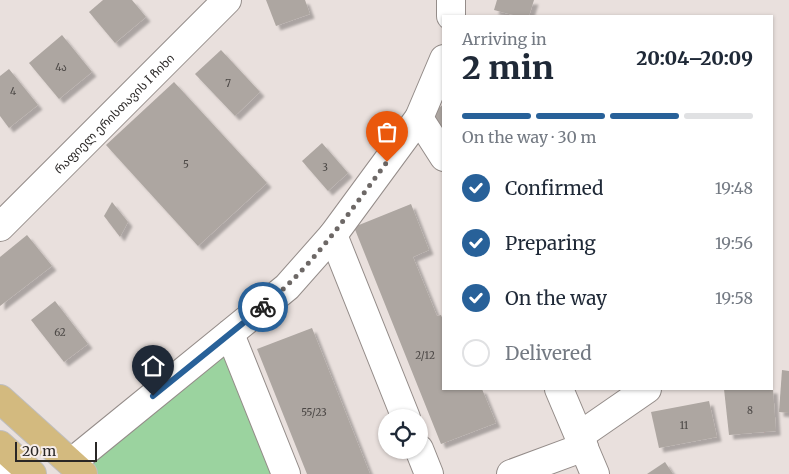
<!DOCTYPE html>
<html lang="en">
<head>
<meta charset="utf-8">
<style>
	body { margin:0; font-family:Merriweather,"Noto Sans Georgian",serif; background:#f2f2f3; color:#1f2937; height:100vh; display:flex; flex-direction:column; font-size:19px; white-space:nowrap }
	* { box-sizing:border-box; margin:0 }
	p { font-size:16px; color:#747a83 }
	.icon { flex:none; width:28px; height:28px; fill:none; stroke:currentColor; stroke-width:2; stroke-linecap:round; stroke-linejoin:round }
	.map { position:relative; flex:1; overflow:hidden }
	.panel { position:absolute; left:442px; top:15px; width:331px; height:375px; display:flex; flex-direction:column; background:#fff; border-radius:0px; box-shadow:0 1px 4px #0004 }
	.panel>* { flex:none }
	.fabs { position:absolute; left:378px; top:409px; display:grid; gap:10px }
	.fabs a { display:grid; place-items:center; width:50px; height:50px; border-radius:50%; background:#fff; box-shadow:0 1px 4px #0004; font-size:25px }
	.scale { position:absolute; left:15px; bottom:12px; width:82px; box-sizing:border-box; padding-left:5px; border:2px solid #2a2726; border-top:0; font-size:14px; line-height:18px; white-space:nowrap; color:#2a2726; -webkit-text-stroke:4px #f7eeea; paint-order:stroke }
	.pin { position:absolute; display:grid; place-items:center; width:42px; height:42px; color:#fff; margin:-51px -21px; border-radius:50% 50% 50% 0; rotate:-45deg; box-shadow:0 0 5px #0007 }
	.pin .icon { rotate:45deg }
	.courier { position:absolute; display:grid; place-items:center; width:50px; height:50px; margin:-25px; border:4px solid #286199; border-radius:50%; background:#fff; color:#222; box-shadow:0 1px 6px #0007 }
	.headline em { font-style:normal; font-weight:800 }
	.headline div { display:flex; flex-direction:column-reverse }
	.headline { display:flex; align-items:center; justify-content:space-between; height:85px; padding:0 20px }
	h1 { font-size:32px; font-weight:800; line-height:38px }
	.bar { display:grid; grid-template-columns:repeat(4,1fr); gap:8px 5px; align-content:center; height:60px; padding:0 20px }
	.bar i { height:6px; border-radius:4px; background:#e0e1e3 }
	.bar .on { background:#286199 }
	.bar p { grid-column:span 4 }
	ol { padding:0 20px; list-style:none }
	li { display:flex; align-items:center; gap:15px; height:55px }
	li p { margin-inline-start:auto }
	li .icon { padding:5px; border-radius:50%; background:#286199; color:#fff; stroke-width:4 }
	li:last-child { color:#747a83 }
	li i { width:28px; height:28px; border:2px solid #e0e1e3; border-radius:50% }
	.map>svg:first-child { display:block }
	.green { fill:#9bd39f }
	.building { fill:#ada6a1; filter:url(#shadow) }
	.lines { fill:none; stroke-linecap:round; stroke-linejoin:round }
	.minor-casing { stroke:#948c89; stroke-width:30 }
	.major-casing { stroke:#bfbebe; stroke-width:30 }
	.minor { stroke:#fff; stroke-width:28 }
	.major { stroke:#d3ba7f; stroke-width:28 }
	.done { stroke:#6d6866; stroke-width:5; stroke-dasharray:0 9 }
	.route { stroke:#286199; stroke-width:6 }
	.labels { text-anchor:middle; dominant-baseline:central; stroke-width:5; stroke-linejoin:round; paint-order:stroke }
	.number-label { font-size:10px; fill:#4b4745 }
	.street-label { font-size:12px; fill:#2a2726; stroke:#f7eeea }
</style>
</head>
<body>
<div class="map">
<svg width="789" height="474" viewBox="0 0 789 474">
	<defs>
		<filter id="shadow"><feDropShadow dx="4.5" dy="4.5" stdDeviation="1" flood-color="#0004"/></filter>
	</defs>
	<rect width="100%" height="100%" fill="#e9e0dd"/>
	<polygon class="green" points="230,334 286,474 83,474 72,462"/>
	<g class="building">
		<polygon points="103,0 132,0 146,17 115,43 89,12"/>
		<polygon points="266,0 305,0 310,14 276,26"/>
		<polygon points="497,0 534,0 529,16 517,16 494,10"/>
		<polygon points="62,35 92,72 59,99 29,63"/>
		<polygon points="221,50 260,92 235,116 195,74"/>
		<polygon points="9,69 38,105 9,128 0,116 0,76"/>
		<polygon points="174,82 267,183 198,246 106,145"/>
		<polygon points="444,104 444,130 432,113"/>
		<polygon points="322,143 348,173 328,191 302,161"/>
		<polygon points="112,202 128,222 120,237 104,216"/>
		<polygon points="411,204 429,250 413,257 437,316 441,315 444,322 444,389 482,389 496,423 441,444 354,227"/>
		<polygon points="27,235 52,266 0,306 0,257"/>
		<polygon points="55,301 88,344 64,362 31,320"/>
		<polygon points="312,328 370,474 307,474 257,349"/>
		<polygon points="782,370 789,371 789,413 779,412"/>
		<polygon points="724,389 773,389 776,431 729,435"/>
		<polygon points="709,401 717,437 659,448 651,412"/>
		<polygon points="665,462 673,474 647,474"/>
	</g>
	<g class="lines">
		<g class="minor-casing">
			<g id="minor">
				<polyline points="451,16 451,0"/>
				<polyline points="419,118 444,157"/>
				<path id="s1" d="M0 227 227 0"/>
				<polyline points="333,235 406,418"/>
				<polyline points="230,334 286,474"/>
				<polyline points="559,389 595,474"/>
				<polyline points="579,436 647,389"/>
				<polyline points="419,449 429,474"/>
				<polyline points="72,462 287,287 333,235 419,118 444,59"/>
				<polyline points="2,474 16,460"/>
				<polyline points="511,474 584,447"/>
			</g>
		</g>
		<g class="major-casing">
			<g id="major">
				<polyline points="0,399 83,474"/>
				<polyline points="0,445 32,474"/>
			</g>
		</g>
		<use href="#minor" class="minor"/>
		<use href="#major" class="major"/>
	</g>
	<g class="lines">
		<path class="done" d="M263 307C313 266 349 213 387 162"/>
		<polyline class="route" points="153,396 263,307"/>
	</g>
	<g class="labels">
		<g class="number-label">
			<text x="61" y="67">4ა</text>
			<text x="228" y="83">7</text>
			<text x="13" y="91">4</text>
			<text x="186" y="164">5</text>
			<text x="325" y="167">3</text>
			<text x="60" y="332">62</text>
			<text x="425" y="355">2/12</text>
			<text x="750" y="410">8</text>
			<text x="314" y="412">55/23</text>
			<text x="684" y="425">11</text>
		</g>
		<g class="street-label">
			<text stroke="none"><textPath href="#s1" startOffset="161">რაფიელ ერისთავის I ჩიხი</textPath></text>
		</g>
	</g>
</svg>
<div class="fabs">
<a><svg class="icon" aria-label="locate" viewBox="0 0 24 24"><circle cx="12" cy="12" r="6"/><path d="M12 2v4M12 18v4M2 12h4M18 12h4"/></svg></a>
</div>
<div class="scale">20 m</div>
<div class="pin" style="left:387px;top:162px;background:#ea580c"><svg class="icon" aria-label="bag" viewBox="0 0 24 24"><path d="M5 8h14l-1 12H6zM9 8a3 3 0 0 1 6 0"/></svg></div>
<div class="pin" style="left:153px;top:396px;background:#1f2937"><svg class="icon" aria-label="home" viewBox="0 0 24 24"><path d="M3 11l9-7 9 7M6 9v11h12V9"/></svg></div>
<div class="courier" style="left:263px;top:307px"><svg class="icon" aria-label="bike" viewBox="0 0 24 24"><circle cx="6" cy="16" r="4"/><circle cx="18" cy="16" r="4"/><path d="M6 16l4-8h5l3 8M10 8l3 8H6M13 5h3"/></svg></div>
<section class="panel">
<div class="headline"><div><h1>2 min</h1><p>Arriving in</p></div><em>20:04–20:09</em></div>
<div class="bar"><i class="on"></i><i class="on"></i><i class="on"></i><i></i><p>On the way · 30 m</p></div>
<ol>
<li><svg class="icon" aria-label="check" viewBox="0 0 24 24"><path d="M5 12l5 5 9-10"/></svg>Confirmed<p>19:48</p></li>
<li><svg class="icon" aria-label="check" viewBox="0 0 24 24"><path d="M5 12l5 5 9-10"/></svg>Preparing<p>19:56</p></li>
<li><svg class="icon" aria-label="check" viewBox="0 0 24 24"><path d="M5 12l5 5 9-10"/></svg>On the way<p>19:58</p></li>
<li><i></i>Delivered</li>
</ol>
</section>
</div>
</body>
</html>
